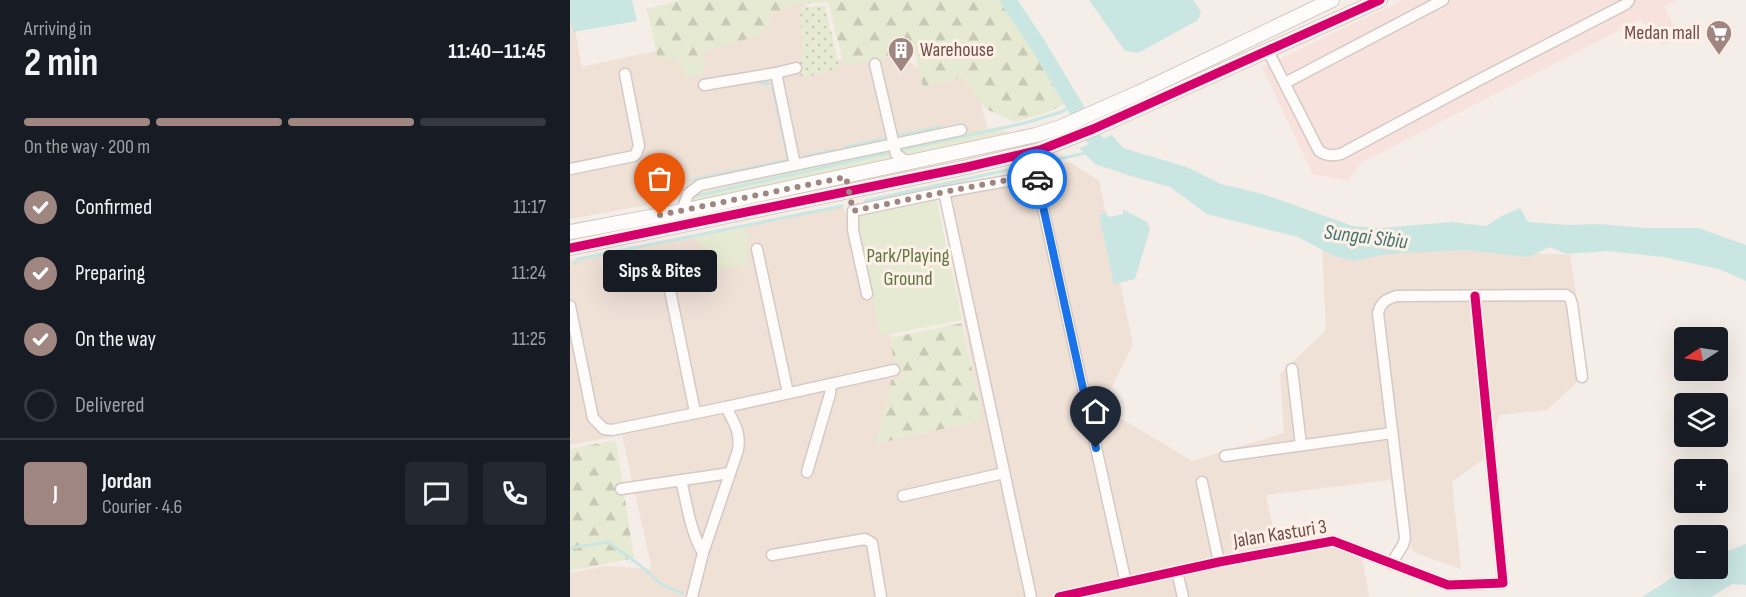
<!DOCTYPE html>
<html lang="en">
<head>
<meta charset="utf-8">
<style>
	body { margin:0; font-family:"Sofia Sans Condensed",sans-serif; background:#242831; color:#f1f3f6; height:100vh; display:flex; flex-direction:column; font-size:22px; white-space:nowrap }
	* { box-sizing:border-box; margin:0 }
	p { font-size:20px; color:#9ea1a6 }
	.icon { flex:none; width:33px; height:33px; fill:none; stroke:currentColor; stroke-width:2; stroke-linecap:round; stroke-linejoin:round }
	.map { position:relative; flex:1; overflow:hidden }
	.panel { display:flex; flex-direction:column; background:#171b24; width:570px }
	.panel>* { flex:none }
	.needle { width:39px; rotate:258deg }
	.controls { position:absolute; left:1104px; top:327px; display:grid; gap:12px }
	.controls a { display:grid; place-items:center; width:54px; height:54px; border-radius:6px; background:#171b24; box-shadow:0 6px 24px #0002; font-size:30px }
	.pin { position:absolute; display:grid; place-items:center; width:51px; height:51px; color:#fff; margin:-62px -26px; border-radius:50% 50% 50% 0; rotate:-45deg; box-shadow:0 0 6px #0007 }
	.pin .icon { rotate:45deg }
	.courier { position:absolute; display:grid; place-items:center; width:60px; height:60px; margin:-30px; border:4px solid #1a73e8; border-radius:50%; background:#fff; color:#222; box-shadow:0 2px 8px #0007 }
	.bubble { position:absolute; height:42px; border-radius:6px; background:#171b24; box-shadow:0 6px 24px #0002; font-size:20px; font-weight:700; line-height:42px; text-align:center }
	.overview em { font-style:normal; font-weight:700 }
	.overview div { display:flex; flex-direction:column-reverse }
	.overview { display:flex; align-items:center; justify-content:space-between; height:102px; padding:0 24px }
	h1 { font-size:39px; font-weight:700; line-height:45px }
	.bar { display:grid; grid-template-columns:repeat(4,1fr); gap:9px 6px; align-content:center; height:72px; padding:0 24px }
	.bar i { height:8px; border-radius:4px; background:#363941 }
	.bar .on { background:#9f8680 }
	.bar p { grid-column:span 4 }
	.line { display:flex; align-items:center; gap:15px; padding:0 24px; border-top:2px solid #363941 }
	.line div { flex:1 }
	.round { display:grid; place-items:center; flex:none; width:63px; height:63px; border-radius:6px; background:#242831 }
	ol { padding:0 24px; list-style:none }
	li { display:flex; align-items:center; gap:18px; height:66px }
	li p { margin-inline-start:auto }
	li .icon { padding:6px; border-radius:50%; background:#9f8680; color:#fff; stroke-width:4 }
	li:last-child { color:#9ea1a6 }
	li i { width:33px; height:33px; border:3px solid #363941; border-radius:50% }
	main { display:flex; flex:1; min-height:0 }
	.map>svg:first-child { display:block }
	.residential { fill:#f0e1d7 }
	.commercial { fill:#f8e2dd }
	.grass { fill:url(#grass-dots) }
	.forest { fill:url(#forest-firs) }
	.green { fill:#e6ead2 }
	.water { fill:#cae6e3 }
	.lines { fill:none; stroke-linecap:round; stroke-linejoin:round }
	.stream { stroke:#cae6e3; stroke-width:3 }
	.river { stroke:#cae6e3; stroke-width:16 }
	.minor-casing { stroke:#d4c9c5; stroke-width:13 }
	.tertiary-casing { stroke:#d4c9c5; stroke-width:16 }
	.minor { stroke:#fefcfb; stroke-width:10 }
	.tertiary { stroke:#fefcfb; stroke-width:14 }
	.cycleway-casing { stroke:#fef0e7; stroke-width:13 }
	.cycleway { stroke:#d6006c; stroke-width:9 }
	.done { stroke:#9f8680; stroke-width:6; stroke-dasharray:0 10.8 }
	.route { stroke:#1a73e8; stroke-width:8 }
	.labels { text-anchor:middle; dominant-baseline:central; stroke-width:6; stroke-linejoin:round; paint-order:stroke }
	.poi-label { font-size:20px; fill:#714f49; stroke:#fef0e7; text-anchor:end }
	.park-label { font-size:20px; fill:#5d7742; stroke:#fef0e7 }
	.street-label { font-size:20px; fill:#714f49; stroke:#fef0e7 }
	.water-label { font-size:21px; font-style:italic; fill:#3e7674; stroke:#fef0e7 }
</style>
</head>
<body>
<main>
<section class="panel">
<div class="overview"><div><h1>2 min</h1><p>Arriving in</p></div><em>11:40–11:45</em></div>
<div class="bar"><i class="on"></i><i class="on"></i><i class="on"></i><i></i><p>On the way · 200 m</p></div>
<ol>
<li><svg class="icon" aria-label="check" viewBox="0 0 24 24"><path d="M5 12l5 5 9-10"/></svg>Confirmed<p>11:17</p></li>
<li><svg class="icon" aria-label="check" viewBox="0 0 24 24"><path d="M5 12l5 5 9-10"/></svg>Preparing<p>11:24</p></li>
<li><svg class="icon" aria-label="check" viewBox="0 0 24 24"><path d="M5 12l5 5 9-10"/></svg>On the way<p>11:25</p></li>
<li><i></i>Delivered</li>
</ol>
<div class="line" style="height:108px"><b class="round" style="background:#9f8680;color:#fff">J</b><div><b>Jordan</b><p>Courier · 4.6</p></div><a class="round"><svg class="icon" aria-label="chat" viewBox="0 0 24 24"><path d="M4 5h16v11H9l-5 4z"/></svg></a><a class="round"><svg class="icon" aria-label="phone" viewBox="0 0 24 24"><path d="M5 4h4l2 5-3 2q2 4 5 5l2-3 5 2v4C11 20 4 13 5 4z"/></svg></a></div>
</section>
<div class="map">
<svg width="1176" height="597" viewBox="0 0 1176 597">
	<defs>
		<pattern id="grass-dots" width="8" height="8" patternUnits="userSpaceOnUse" patternTransform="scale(1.5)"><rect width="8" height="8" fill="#e6ead2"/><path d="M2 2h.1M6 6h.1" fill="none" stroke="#c9cab6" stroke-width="1.8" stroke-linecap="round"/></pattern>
		<pattern id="forest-firs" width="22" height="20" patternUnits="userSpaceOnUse" patternTransform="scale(1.5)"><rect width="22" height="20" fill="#e6ead2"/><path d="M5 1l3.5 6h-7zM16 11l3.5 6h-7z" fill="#c9cab6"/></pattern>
	</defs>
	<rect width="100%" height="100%" fill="#f5ede7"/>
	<g class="residential">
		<polygon points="182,0 235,0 251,64 320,48 358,75 401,67 418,130 105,200 0,219 0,5 12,67 171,32"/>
		<polygon points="500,162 529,181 563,345 532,407 622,461 714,433 710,374 756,330 752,243 1000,255 1018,372 977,410 929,415 919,455 882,482 891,569 843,552 820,480 696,495 704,533 791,551 799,597 0,597 0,573 36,566 82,569 52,435 0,445 0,260 273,206 336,377 412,417 370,200"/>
	</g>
	<polygon class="commercial" points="833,0 1107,0 1094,7 1110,36 1092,45 1071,19 791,163 778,180 743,175 692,67"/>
	<polygon class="grass" points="255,6 270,69 231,78 229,64 233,52 230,7"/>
	<g class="forest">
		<polygon points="111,0 431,0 498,102 481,111 445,122 416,109 393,77 353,87 345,54 339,53 274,66 258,2 228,4 198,15 201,25 193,29 190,35 133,52 134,74 115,77 107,59 88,59 77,9"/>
		<polygon points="392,323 413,420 305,444 318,399 321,380 332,378 329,362 324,363 320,338"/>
		<polygon points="46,440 64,558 0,571 0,449"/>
	</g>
	<g class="green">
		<polygon points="427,127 440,133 117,205 117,195"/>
		<polygon points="366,197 392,320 310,336 285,214"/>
		<polygon points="176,227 180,247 177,253 179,264 147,270 143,254 139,248 133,247 123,238"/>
	</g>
	<g class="water">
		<polygon points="0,0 62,0 67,21 3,32 0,18"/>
		<polygon points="519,0 623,0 631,12 628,20 568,53 555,51"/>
		<polygon points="542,135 553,148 617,167 651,184 693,194 783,226 810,228 881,222 916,226 932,216 950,208 958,222 998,225 1028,224 1077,228 1129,228 1176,245 1176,281 1149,269 1093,257 1037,251 997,254 979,247 959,257 894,250 818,254 784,261 762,255 728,237 637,214 600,187 564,177 525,164 509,148"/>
		<polygon points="552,209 577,222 580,229 565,279 544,284 529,215 536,212 538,217 554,214"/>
		<polygon points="1176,544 1176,585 1162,584 1141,597 1072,597 1110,573 1121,569 1148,568 1148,555"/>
	</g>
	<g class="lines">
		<g class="stream">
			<polyline points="190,83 202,84 209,117"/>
			<polyline points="328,136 371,127"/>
			<polyline points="276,147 314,139"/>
			<polyline points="330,150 455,123 491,112 504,105"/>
			<polyline points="233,157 265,150"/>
			<polyline points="122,180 218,160 210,121"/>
			<polyline points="121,197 318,153"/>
			<polyline points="295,201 516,153"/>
			<polyline points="4,264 8,259 23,256 272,206"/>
			<polyline points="0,548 38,542 71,566 91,584 113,594"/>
		</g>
		<polyline class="river" points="438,0 468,45 531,150 542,154"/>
		<g class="minor-casing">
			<g id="minor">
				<path d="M698 51 749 151C757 156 762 156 771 154L907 81 1056 4 1059 0"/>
				<polyline points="305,64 326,154 334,160 341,162"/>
				<polyline points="206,73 225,165"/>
				<polyline points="715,83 873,0"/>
				<polyline points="134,85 206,73 226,68"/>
				<polyline points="0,169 64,156 66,154 69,146 55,74"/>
				<polyline points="374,192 461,597"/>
				<polyline points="112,211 118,194 130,185 391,130"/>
				<polyline points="187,249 218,393"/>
				<polyline points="96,271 125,412"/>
				<polyline points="297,294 283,230 283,211 374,192 466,176 556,583"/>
				<polyline points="0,306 23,418 34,429 42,430 156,407 324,370"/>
				<polyline points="722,369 731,445"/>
				<polyline points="655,456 822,433"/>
				<polyline points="237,472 260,394 261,384"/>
				<path d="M111 480C117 504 120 531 133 553"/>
				<polyline points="632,482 649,562"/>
				<polyline points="51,489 160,473"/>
				<polyline points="333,496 434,473"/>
				<polyline points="202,555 295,539 302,543 311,597"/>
				<path d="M821 564 833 545 835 538 808 313C811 302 816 299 827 296L996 295 1000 298 1002 304 1012 377"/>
				<polyline points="607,572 613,597"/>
				<path d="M122 597 133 553 168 450C171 432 164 423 156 407"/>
				<polyline points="489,597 649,562 763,541 878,585 933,583 905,296"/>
			</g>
		</g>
		<g class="tertiary-casing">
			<g id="tertiary">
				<polyline points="0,232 112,211 466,135 491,127 570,92 762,0"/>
				<polyline points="0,248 397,167 470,150 523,129 810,0"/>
			</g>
		</g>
		<use href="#minor" class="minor"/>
		<use href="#tertiary" class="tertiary"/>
		<g class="cycleway-casing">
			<g id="cycleway">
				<polyline points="0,248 397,167 470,150 523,129 810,0"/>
				<polyline points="489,597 649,562 763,541 878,585 933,583 905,296"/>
			</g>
		</g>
		<use href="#cycleway" class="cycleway"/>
	</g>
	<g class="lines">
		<polyline class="done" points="90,215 276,177 283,211 374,192 463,175 466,176 467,179"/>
		<polyline class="route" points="467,179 526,448"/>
	</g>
	<defs>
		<g id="supermarket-pin" transform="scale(1.35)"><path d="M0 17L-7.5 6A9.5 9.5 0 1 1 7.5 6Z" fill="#9f8680" stroke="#fef0e7"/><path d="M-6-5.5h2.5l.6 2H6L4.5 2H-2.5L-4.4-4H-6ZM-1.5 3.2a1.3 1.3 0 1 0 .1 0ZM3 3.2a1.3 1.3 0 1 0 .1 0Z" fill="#fff"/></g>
		<g id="building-pin" transform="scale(1.35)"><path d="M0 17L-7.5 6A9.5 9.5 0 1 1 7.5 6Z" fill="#9f8680" stroke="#fef0e7"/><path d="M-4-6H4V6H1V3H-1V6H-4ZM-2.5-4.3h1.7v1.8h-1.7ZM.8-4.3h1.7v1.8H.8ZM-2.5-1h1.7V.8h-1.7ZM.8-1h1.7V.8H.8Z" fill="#fff"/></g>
	</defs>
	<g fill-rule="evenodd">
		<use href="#supermarket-pin" x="1149" y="33"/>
		<use href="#building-pin" x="331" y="50"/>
	</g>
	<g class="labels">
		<g class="poi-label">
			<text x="1130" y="33">Medan mall</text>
			<text x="350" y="50" text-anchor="start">Warehouse</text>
		</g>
		<g class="park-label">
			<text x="338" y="256">Park/Playing<tspan x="338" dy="23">Ground</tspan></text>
		</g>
		<g class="street-label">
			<text transform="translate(710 534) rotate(-9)">Jalan Kasturi 3</text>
		</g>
		<g class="water-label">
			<text transform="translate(796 237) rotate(7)">Sungai Sibiu</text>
		</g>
	</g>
</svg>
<div class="controls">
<a><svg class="needle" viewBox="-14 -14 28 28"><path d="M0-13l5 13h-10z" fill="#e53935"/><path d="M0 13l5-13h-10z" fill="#9ea1a6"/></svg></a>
<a><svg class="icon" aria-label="layers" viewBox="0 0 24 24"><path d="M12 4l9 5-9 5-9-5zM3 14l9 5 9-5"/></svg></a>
<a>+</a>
<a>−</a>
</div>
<div class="pin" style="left:90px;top:215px;background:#ea580c"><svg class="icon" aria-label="bag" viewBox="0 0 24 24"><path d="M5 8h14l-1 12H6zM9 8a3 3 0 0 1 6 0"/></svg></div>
<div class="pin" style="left:526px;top:448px;background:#1f2937"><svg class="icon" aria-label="home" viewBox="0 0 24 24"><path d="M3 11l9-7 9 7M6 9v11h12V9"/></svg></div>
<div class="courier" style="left:467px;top:179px"><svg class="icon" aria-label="car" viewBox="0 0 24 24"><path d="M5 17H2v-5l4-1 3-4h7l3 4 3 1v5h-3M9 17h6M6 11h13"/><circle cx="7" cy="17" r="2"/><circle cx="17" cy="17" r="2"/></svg></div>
<div class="bubble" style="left:33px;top:250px;width:114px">Sips &amp; Bites</div>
</div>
</main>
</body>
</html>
